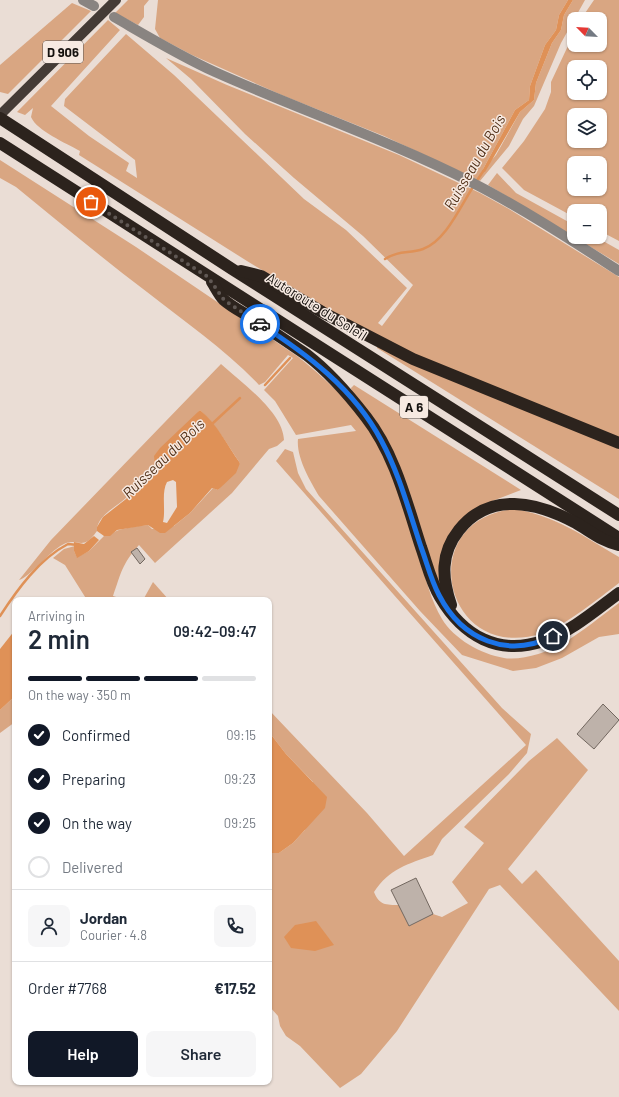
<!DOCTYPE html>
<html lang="en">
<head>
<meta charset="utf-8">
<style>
	body { margin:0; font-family:Barlow,sans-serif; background:#f6f6f7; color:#1f2937; height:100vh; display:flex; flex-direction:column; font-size:15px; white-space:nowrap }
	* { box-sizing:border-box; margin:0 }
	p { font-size:13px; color:#747a83 }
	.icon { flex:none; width:22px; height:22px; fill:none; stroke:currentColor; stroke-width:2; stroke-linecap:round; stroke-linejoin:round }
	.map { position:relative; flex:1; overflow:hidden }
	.drawer { position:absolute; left:12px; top:597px; width:260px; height:488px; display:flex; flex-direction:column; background:#fff; border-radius:8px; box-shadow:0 1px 3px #0004 }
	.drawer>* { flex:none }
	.needle { width:26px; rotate:294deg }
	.fabs { position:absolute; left:567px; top:12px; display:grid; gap:8px }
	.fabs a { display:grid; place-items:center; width:40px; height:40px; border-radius:8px; background:#fff; box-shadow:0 1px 3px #0004; font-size:20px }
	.pin { position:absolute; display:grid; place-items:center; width:34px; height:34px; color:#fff; margin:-17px; border:2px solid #fff; border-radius:50%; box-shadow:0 1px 4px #0007 }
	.courier { position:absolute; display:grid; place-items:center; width:40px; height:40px; margin:-20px; border:3px solid #1a73e8; border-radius:50%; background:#fff; color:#222; box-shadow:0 1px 5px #0007 }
	.headline em { font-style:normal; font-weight:600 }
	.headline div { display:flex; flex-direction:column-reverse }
	.headline { display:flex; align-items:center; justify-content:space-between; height:68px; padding:0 16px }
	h1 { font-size:26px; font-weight:600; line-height:30px }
	.bar { display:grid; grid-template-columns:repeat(4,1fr); gap:6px 4px; align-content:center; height:48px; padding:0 16px }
	.bar i { height:5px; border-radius:3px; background:#e0e1e3 }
	.bar .on { background:#111827 }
	.bar p { grid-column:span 4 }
	.line { display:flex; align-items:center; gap:10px; padding:0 16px; border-top:1px solid #e0e1e3 }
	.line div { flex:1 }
	.round { display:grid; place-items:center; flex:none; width:42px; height:42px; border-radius:8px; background:#f6f6f7 }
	ol { padding:0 16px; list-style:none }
	li { display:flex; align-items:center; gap:12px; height:44px }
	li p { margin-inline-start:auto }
	li .icon { padding:4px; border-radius:50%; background:#111827; color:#fff; stroke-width:4 }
	li:last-child { color:#747a83 }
	li i { width:22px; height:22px; border:2px solid #e0e1e3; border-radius:50% }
	.button { display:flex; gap:8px; margin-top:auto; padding:8px 16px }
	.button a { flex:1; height:46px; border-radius:8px; background:#111827; color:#fff; font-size:16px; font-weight:600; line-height:46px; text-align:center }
	.button a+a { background:#f6f6f7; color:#1f2937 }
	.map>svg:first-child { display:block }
	.green { fill:#d9a682; fill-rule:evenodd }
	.water { fill:#df9157; fill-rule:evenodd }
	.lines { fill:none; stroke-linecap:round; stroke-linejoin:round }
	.stream { stroke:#df9157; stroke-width:2.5 }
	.building { fill:#beb2aa; stroke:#72675f }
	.tertiary { stroke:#898481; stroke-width:10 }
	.primary { stroke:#443b36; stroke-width:10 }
	.motorway { stroke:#2c231d; stroke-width:12 }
	.done { stroke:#605854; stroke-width:4; stroke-dasharray:0 7.2 }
	.route { stroke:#1a73e8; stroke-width:5 }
	.labels { text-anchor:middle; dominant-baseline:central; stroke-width:3; stroke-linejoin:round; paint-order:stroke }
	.shield { fill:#f7eae2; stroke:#59524e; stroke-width:1 }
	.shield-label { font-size:13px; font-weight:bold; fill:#15110e }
	.street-label { font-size:14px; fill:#15110e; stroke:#f7eae2 }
	.water-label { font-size:15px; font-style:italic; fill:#523119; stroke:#f7eae2 }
</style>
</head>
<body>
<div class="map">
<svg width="619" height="1097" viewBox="0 0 619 1097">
	<rect width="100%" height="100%" fill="#eaddd5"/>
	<g class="green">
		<polygon points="128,0 149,0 144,6 144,17 138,25 115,13"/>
		<polygon points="158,0 568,0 559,15 556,30 545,45 530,86 529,100 515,110 482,171 496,155 520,112 534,100 536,83 552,43 561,30 564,15 573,0 585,0 561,43 534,106 523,119 509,146 480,181 384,136 284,96 192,55 160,38 155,29"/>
		<path d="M594 0H619V241L600 231V211H574V217L524 190 502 168 524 141 545 109 551 92V82L574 33V45H600V19H581ZM574 67H600V93H574ZM574 115H600V141H574ZM574 163H600V189H574Z"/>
		<polygon points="72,3 91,11 8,94 0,92 0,65"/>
		<path d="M108 20 120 30 51 106 89 136 129 163 126 171 137 178 135 160 64 106 65 99 126 34 174 75 304 199 346 230 407 288 378 323 382 326 413 285 363 236 294 178 245 134 191 79 166 58 227 85 399 155 480 193 509 209 619 277V439L432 363 337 315 247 261 79 155 80 151C66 143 37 131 31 117L33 108 25 115 17 112Z"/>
		<path d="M0 160 136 247 297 356C331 383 363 413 382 453 398 487 409 524 420 559 426 579 431 601 442 619 454 639 481 654 504 658 522 661 547 652 562 644 582 632 601 616 619 603V634L599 637 562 658 536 668 513 671 462 655 420 611 319 496C310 481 296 457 298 439L356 431 351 425 296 435 275 401 264 390 293 358 288 355 265 382 259 385C225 349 185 322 147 292 102 258 59 222 16 187L0 178Z"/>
		<polygon points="497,173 516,193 574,225 574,237 488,185"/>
		<polygon points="574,237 596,237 619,250 619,264"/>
		<polygon points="377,345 619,446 619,499 377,348"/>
		<path d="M221 364C242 383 283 412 284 440L277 446 269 449 232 493 155 563 139 545C122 564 121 573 113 596L126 600H87L65 565 53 558 64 549 75 546 74 551 77 557 89 551 104 536C111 536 113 532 119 530 125 528 143 525 148 525L152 529 174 526 190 513 213 488 218 490 240 463C227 444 217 426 200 410 177 439 154 471 127 497 118 506 96 516 97 531 82 553 78 536 62 545 49 552 30 577 19 580L51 540Z"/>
		<polygon points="354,385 521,490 482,505 457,525 440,588 412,505 353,395 351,388"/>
		<path d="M285 449 293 452 298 473 306 489 502 708 531 734 527 753 509 774 442 839 433 855C408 864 389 869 374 892 379 905 386 905 399 905L409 926 433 914 442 917 468 903 452 882 484 843 464 827 529 761 557 738 588 770 508 869 522 884 536 870 619 961V1011L500 885 489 889 397 1031 361 1074 340 1088 300 1046 286 1036 280 1026 278 1016 269 1006V853H279L293 843 305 830 313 782 286 754 269 732V710L367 813 404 856 526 745 276 461Z"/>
		<path d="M514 509C554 515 585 537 619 557V583C599 598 565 626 543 633 443 666 412 519 514 509Z"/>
		<polygon points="153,582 169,600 143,600"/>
		<polygon points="15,696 15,722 0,733 0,710"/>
	</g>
	<g class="water">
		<polygon points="568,0 573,0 564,15 561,30 552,43 536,83 534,100 520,112 485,172 482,171 515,110 529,100 530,86 545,45 556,30 559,15"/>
		<path d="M200 410C218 425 227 445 240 463L236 473 218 490 212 488 190 513 165 533H160L148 525 117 530 110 536H104L97 531V527L103 517 126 499 155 466 154 456 160 448ZM173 480 176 482 177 507 167 523 163 522C166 509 161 493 167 482Z"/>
		<polygon points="94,536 99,540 89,551 77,558 74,551 74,542 84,544"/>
		<polygon points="15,630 15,696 0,710 0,649"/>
		<polygon points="269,732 286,754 327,797 325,808 293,843 279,853 269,853"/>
		<polygon points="316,921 334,945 315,951 291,948 284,937 295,925"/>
	</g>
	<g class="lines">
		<g class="stream">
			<polyline points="476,182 484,170"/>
			<path d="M385 259C399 250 409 254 423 249 446 241 461 205 473 187"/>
			<polyline points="265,385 290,358"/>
			<polyline points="212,424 240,398"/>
			<path d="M0 616C17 590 39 559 68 544L78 545"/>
		</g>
	</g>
	<g class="building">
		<polygon points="137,548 145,559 140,564 131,552"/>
		<polygon points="603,704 619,720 594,749 577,734"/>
		<polygon points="416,878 433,914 409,926 391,890"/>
	</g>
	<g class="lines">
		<g class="tertiary">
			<polyline points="83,0 94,6"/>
			<path d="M114 17C147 36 180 56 215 72 300 110 388 140 471 182 522 208 571 240 619 271"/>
		</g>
		<polyline class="primary" points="0,115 116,0"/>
		<g class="motorway">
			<polyline points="0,118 232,269 619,515"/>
			<polyline points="0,143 619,538"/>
			<polyline points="241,271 261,276 322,312 413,359 619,443"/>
			<path d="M212 282C216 288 219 295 224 300 232 307 242 312 250 317 269 329 288 342 307 355 329 372 349 395 366 417 395 454 407 504 421 547 427 564 431 582 440 597 463 636 498 656 543 641 571 632 596 610 619 593"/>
			<path d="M451 605C442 578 440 554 459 530 490 491 537 502 576 523 590 531 603 542 619 545"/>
		</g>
	</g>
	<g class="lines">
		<polyline class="done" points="91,202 208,277 224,300 260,324"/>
		<path class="route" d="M260 324C307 354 354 389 381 440 399 473 409 511 421 547 427 563 431 580 439 595 462 640 508 659 553 636"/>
	</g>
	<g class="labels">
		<g class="shield">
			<rect x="43" y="41" width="40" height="22" rx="3"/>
			<rect x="400" y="396" width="28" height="22" rx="3"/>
		</g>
		<g class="shield-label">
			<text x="63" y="52">D 906</text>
			<text x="414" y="407">A 6</text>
		</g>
		<g class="street-label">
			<text transform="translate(317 306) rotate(32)">Autoroute du Soleil</text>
		</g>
		<g class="water-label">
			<text transform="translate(474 162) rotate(-60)">Ruisseau du Bois</text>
			<text transform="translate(163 458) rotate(-44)">Ruisseau du Bois</text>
		</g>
	</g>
</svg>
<div class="fabs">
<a><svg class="needle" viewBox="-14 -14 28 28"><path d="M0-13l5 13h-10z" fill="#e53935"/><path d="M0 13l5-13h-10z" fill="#747a83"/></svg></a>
<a><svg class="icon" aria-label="locate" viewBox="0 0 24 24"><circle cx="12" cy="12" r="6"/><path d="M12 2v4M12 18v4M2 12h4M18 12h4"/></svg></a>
<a><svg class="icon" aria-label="layers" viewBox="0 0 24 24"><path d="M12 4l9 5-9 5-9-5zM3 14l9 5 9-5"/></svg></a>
<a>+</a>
<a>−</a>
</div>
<div class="pin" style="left:91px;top:202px;background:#ea580c"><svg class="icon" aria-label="bag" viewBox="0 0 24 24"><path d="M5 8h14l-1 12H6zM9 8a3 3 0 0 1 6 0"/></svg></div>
<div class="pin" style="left:553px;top:636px;background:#1f2937"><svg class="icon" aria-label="home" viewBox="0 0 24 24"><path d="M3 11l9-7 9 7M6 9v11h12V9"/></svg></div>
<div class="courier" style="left:260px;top:324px"><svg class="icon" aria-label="car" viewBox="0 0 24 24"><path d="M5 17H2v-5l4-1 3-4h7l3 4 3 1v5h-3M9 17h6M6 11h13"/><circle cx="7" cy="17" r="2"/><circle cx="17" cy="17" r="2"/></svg></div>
<section class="drawer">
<div class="headline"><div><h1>2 min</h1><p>Arriving in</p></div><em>09:42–09:47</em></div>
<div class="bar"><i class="on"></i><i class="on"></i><i class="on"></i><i></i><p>On the way · 350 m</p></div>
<ol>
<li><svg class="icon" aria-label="check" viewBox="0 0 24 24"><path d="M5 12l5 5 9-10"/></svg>Confirmed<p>09:15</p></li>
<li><svg class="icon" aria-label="check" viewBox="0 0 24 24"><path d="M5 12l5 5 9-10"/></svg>Preparing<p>09:23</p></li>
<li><svg class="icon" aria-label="check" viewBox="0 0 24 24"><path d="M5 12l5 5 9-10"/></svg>On the way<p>09:25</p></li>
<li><i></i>Delivered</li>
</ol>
<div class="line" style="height:72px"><a class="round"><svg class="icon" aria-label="person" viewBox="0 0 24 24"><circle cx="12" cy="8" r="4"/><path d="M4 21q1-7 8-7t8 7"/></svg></a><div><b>Jordan</b><p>Courier · 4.8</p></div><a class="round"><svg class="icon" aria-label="phone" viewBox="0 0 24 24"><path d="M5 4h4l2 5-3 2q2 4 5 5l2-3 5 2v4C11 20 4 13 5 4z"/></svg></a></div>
<div class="line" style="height:52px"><div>Order #7768</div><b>€17.52</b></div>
<div class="button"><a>Help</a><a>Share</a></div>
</section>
</div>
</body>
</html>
